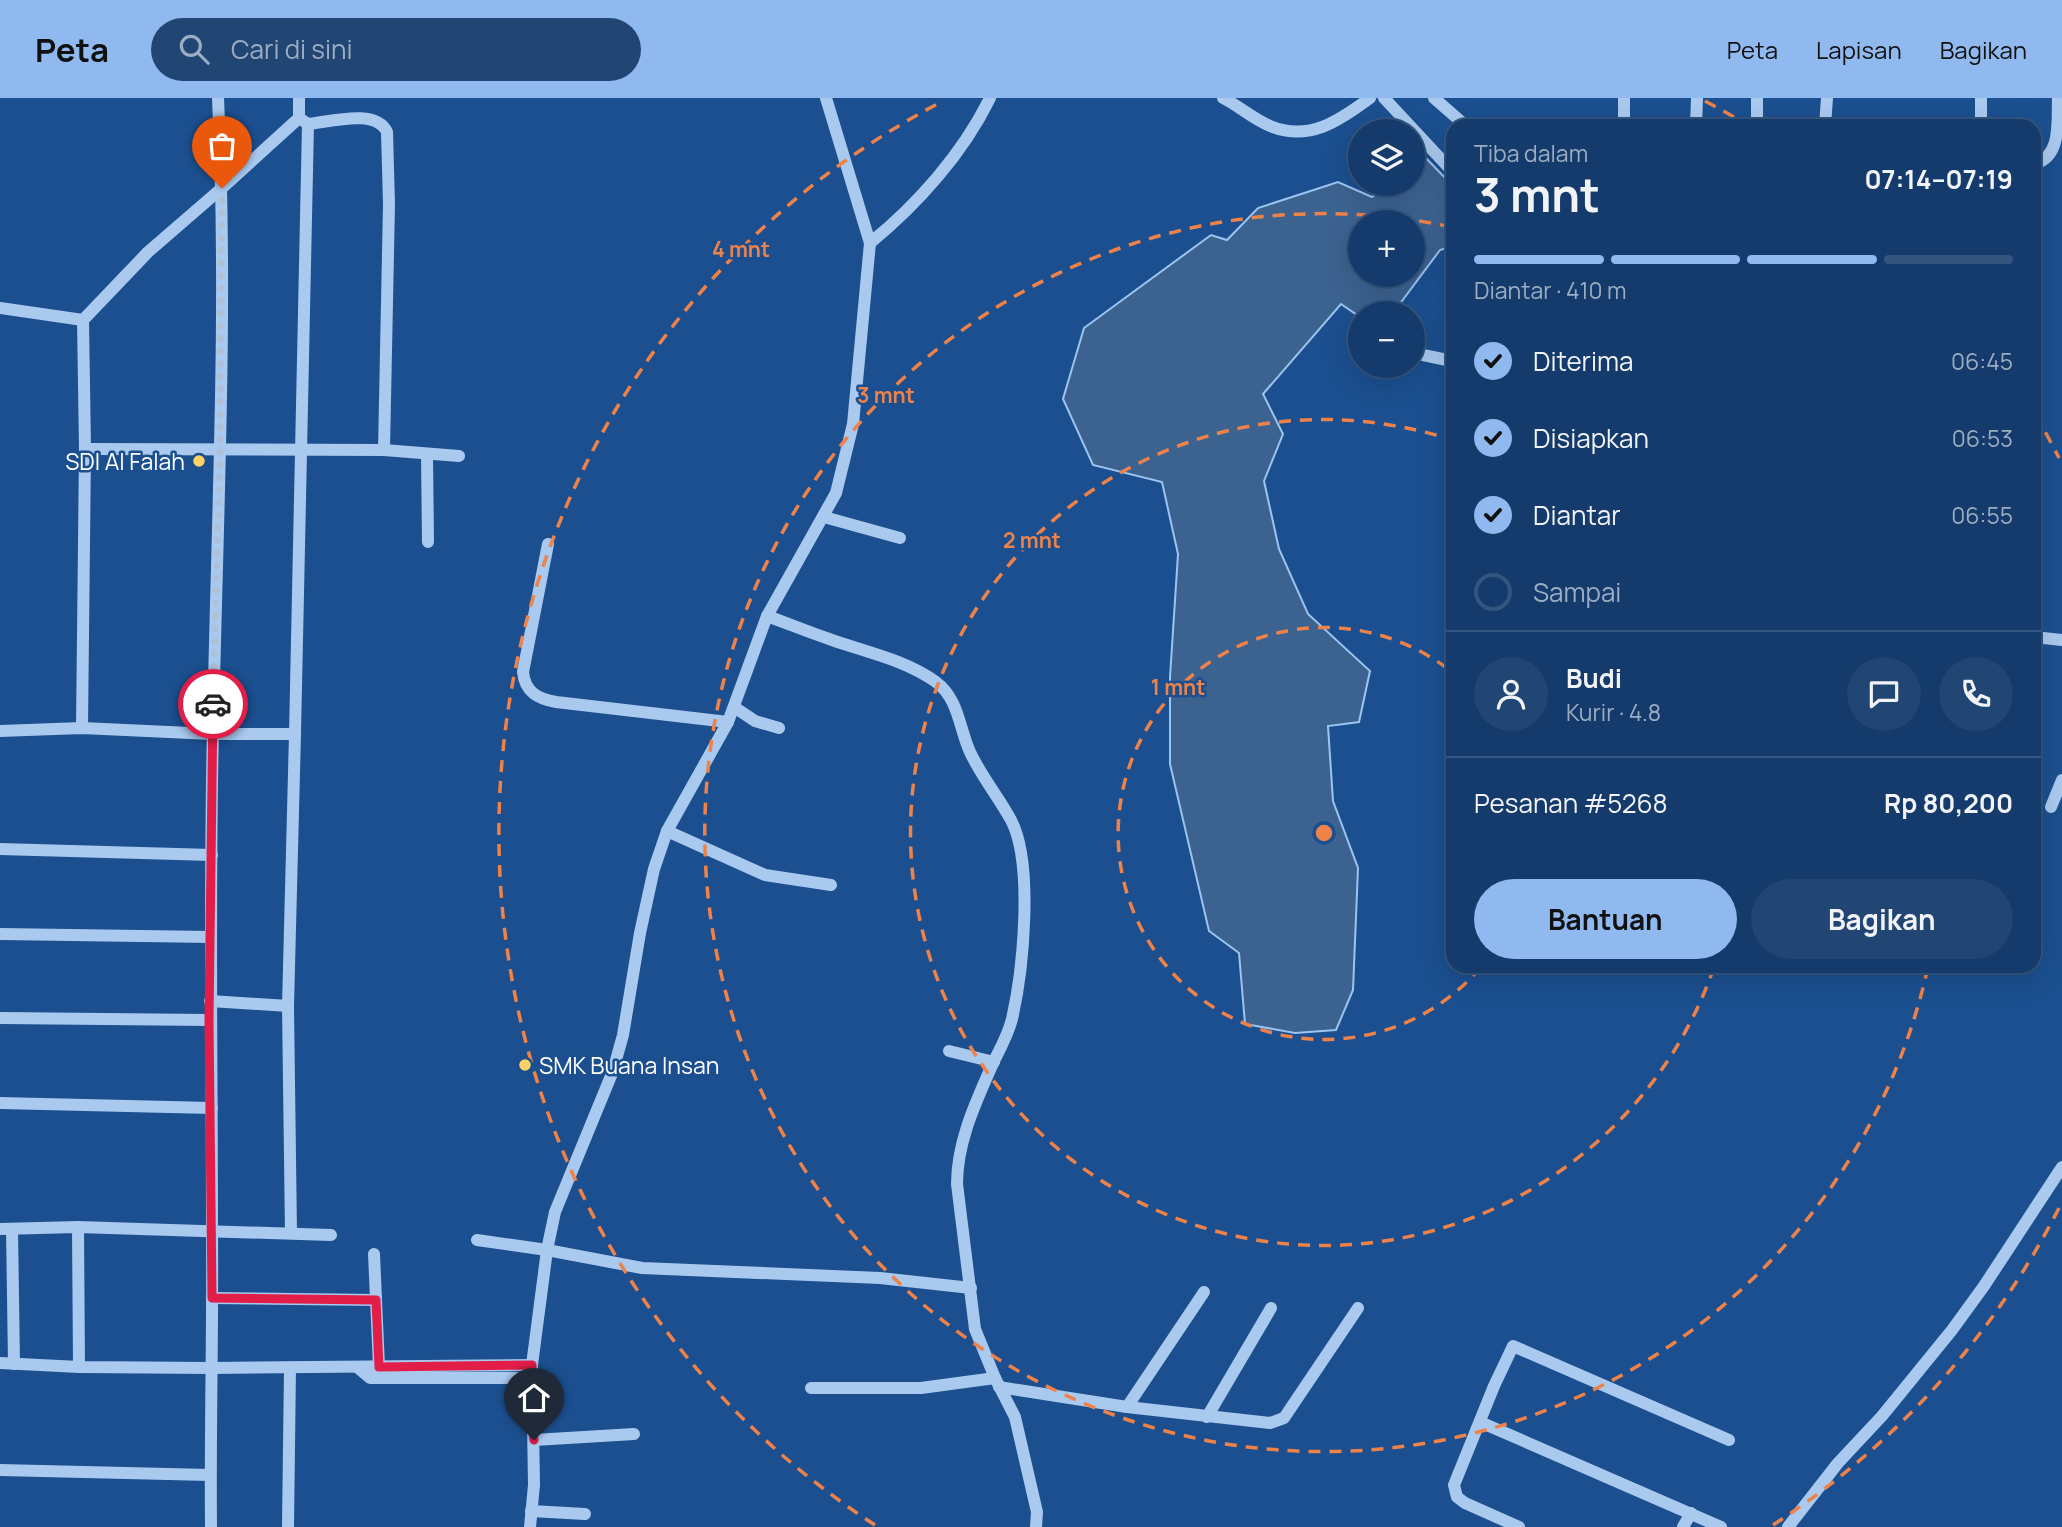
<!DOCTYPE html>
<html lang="id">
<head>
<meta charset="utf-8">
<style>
	body { margin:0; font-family:Manrope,sans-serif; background:#214673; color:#f1f3f6; height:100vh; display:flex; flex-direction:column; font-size:26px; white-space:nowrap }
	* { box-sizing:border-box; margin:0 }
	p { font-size:23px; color:#9dadc1 }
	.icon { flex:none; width:38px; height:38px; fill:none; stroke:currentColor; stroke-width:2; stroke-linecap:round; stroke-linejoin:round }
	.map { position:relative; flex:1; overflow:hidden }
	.panel { position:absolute; left:1446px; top:21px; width:595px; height:854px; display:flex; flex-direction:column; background:#143b6b; border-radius:21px; box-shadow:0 7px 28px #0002,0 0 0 2px #33557e }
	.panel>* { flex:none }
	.fabs { position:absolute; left:1348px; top:21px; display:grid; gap:14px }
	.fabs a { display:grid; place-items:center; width:77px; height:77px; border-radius:50%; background:#143b6b; box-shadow:0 7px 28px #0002,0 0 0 2px #33557e; font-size:35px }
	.pin { position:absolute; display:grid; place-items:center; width:60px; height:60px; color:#fff; margin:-72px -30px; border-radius:50% 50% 50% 0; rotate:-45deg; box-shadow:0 0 7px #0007 }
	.pin .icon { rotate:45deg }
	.courier { position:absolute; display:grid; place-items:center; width:70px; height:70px; margin:-35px; border:5px solid #e11d48; border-radius:50%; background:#fff; color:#222; box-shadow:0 2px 9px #0007 }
	.summary em { font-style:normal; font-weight:700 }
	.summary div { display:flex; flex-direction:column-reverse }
	.summary { display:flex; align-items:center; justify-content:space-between; height:119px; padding:0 28px }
	h1 { font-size:46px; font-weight:700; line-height:52px }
	.bar { display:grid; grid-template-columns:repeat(4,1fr); gap:10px 7px; align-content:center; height:84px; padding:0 28px }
	.bar i { height:9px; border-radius:5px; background:#33557e }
	.bar .selected { background:#90b9f0 }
	.bar p { grid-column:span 4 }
	.line { display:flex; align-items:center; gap:18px; padding:0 28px; border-top:2px solid #33557e }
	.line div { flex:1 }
	.round { display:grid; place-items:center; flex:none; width:74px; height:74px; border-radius:37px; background:#214673 }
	ol { padding:0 28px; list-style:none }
	li { display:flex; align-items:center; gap:21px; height:77px }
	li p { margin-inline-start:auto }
	li .icon { padding:7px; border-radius:50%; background:#90b9f0; color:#111; stroke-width:4 }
	li:last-child { color:#9dadc1 }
	li i { width:38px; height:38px; border:4px solid #33557e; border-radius:50% }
	.button { display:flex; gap:14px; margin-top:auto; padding:14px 28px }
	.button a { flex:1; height:80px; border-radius:42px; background:#90b9f0; color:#111; font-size:28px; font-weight:700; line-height:80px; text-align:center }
	.button a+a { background:#214673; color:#f1f3f6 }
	header { display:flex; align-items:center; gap:42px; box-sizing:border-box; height:98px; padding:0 35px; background:#90b9f0; color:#111 }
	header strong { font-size:33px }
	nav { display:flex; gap:38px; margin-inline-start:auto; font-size:24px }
	.search { width:490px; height:63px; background:#214673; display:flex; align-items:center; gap:18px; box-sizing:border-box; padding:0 24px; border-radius:38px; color:#9dadc1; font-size:26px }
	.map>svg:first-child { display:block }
	.water { fill:#3c6290; stroke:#9cc4f0; stroke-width:2; fill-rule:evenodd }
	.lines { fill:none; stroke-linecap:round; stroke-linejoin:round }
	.minor { stroke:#a9c9ee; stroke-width:12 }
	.done { stroke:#afc1d8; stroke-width:7; stroke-dasharray:0 12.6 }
	.route { stroke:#e11d48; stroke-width:9 }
	.ring { fill:none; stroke:#ee8249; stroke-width:3.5; stroke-dasharray:12 9 }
	.poi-dot { fill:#ffd166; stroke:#1b4f8f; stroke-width:2.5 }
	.labels { text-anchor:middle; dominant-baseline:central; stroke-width:5; stroke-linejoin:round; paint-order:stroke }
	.poi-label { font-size:23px; fill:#fff; stroke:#1b4f8f; text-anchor:end }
	.centre { fill:#ee8249; stroke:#1b4f8f; stroke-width:3.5 }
	.ring-label { font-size:21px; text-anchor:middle; font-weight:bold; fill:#ee8249; stroke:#1b4f8f; stroke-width:5; stroke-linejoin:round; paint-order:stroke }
</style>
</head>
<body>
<header>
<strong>Peta</strong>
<div class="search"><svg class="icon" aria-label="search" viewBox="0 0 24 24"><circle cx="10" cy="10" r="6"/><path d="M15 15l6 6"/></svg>Cari di sini</div>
<nav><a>Peta</a><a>Lapisan</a><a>Bagikan</a></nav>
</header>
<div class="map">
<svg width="2062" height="1429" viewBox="0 0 2062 1429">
	<rect width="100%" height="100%" fill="#1b4f8f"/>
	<path class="water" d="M1423 57 1452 87V148L1440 152 1393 215H1360V219L1341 206 1263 296 1283 336 1264 383 1279 451 1308 516 1370 573 1359 624 1328 628 1333 703 1358 770 1353 892 1336 932 1295 935 1245 926 1239 855 1209 833 1170 666V579L1178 456 1162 384 1093 367 1063 301 1084 230 1211 137 1227 142 1258 110 1338 84 1372 99 1388 86H1412V66ZM1360 124H1412V177H1360Z"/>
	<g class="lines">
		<g class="minor">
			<path d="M1223 0C1239 8 1253 21 1270 28 1309 44 1339 23 1370 0"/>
			<polyline points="1384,0 1452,73"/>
			<polyline points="1434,0 1466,28"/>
			<polyline points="1624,0 1624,28"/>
			<polyline points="1981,0 1981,28"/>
			<path d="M308 26C330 24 376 10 387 34L389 106 384 352"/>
			<polyline points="1696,28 1697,0"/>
			<polyline points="1757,28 1757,0"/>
			<polyline points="1825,28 1827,0"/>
			<path d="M2034 66C2062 59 2057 24 2058 0"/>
			<path d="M870 145C918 106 963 55 990 0"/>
			<polyline points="0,210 83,222"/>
			<polyline points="1423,257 1452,263"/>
			<polyline points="85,351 384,352 459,358"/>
			<polyline points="427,357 428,444"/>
			<polyline points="824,419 900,440"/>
			<path d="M548 446 523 574C525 594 538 601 556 604L728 624"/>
			<path d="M767 518C789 526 811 535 832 542 866 554 906 562 936 584 959 601 959 630 970 654 981 678 998 698 1011 722 1034 766 1023 873 1012 921 1008 937 1000 951 993 965 976 1004 957 1043 957 1086L975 1231 995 1280 1015 1319 1037 1414 1036 1429"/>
			<polyline points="2034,539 2062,542"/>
			<polyline points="734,609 755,623 779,630"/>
			<polyline points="82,630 85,351 83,222 148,154 222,90 299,20 299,0"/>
			<polyline points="0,633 82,630 212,636 295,636 308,26 299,20"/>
			<polyline points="2051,709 2062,682"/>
			<polyline points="667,733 765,777 831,787"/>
			<polyline points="0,751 212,757"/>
			<polyline points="0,836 211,839"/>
			<polyline points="210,903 288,908 295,636"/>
			<polyline points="288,908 291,1135"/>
			<polyline points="0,920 209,922"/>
			<polyline points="949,953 994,964"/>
			<polyline points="0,1005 212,1010"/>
			<polyline points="78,1129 79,1269"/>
			<polyline points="0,1131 78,1129 331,1137"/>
			<polyline points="12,1131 14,1266"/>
			<polyline points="477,1142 547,1152 642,1170 880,1180 971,1190"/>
			<polyline points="374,1156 379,1269"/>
			<polyline points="212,1200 376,1202"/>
			<polyline points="0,1265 79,1269 211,1270 532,1267"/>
			<polyline points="357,1269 370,1280 531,1280"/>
			<polyline points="999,1289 1127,1309 1270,1325 1284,1320 1358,1210"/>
			<polyline points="811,1290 921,1290 995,1280"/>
			<polyline points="1127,1309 1204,1194"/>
			<polyline points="1207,1319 1271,1210"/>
			<polyline points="1480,1324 1721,1429"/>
			<polyline points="534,1342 634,1336"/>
			<polyline points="0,1372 210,1377"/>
			<polyline points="531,1413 585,1416"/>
			<path d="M211 1429C210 1328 213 1228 212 1127 212 962 209 797 213 632 217 421 228 210 218 0"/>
			<polyline points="288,1429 290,1270"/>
			<polyline points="530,1429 534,1387 532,1267 547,1152 555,1114 613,973 623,937 640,835 654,771 667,733 728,624 767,518 836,395 853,326 870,145 826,0"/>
			<polyline points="1519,1429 1465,1405 1457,1399 1454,1387 1494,1288 1513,1248 1729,1342"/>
			<polyline points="1683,1429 1691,1415"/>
			<polyline points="1788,1429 1838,1365 1882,1318 1952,1232 1984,1188 2062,1069"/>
		</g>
	</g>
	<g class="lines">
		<polyline class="done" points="213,606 220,352 222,90"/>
		<polyline class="route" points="213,606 209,922 212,1200 376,1202 379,1269 532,1267 531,1318 534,1342"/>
	</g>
	<g class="ring">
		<path d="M1481 869A206 206 0 1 1 1452 574"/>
		<path d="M1714 869A413 413 0 1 1 1452 342"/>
		<path d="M1928 869A619 619 0 1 1 1447 128"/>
		<path d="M2059 1110A825 825 0 0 1 1773 1427M875 1427A825 825 0 0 1 943 3M1705 3A825 825 0 0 1 1749 28M2035 316A825 825 0 0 1 2059 360"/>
	</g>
	<g class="poi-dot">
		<circle cx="199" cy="363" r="7"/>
		<circle cx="525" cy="967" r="7"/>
	</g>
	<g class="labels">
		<g class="poi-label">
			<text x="185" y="363">SDI Al Falah</text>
			<text x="539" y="967" text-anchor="start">SMK Buana Insan</text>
		</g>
	</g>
	<circle cx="1324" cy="735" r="10" class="centre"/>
	<g class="ring-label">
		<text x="741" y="159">4 mnt</text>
		<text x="886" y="305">3 mnt</text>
		<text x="1032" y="450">2 mnt</text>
		<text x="1178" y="597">1 mnt</text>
	</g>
</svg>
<div class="fabs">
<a><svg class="icon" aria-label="layers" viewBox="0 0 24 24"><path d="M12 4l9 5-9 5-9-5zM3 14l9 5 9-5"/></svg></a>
<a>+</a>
<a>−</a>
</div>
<div class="pin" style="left:222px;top:90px;background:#ea580c"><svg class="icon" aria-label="bag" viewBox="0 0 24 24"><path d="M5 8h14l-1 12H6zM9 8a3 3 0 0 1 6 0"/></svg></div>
<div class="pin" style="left:534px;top:1342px;background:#1f2937"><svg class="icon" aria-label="home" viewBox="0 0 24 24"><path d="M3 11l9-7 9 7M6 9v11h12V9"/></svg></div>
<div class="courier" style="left:213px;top:606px"><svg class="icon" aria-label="car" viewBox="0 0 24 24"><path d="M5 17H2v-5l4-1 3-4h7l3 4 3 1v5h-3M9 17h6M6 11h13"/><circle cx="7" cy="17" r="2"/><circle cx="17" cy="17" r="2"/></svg></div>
<section class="panel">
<div class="summary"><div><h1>3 mnt</h1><p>Tiba dalam</p></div><em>07:14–07:19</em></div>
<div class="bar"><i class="selected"></i><i class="selected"></i><i class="selected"></i><i></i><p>Diantar · 410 m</p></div>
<ol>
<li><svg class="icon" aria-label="check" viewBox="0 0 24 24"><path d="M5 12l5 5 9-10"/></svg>Diterima<p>06:45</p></li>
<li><svg class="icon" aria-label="check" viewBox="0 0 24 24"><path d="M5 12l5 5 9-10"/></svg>Disiapkan<p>06:53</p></li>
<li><svg class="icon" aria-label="check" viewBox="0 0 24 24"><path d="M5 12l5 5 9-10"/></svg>Diantar<p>06:55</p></li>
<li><i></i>Sampai</li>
</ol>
<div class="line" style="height:126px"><a class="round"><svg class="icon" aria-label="person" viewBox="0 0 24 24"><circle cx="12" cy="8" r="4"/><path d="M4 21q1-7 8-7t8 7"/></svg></a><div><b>Budi</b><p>Kurir · 4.8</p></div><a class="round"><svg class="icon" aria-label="chat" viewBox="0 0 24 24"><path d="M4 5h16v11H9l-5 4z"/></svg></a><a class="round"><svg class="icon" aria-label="phone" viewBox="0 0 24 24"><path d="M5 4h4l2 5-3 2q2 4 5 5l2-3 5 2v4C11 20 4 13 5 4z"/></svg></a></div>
<div class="line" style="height:91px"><div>Pesanan #5268</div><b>Rp 80,200</b></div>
<div class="button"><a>Bantuan</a><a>Bagikan</a></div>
</section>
</div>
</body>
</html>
